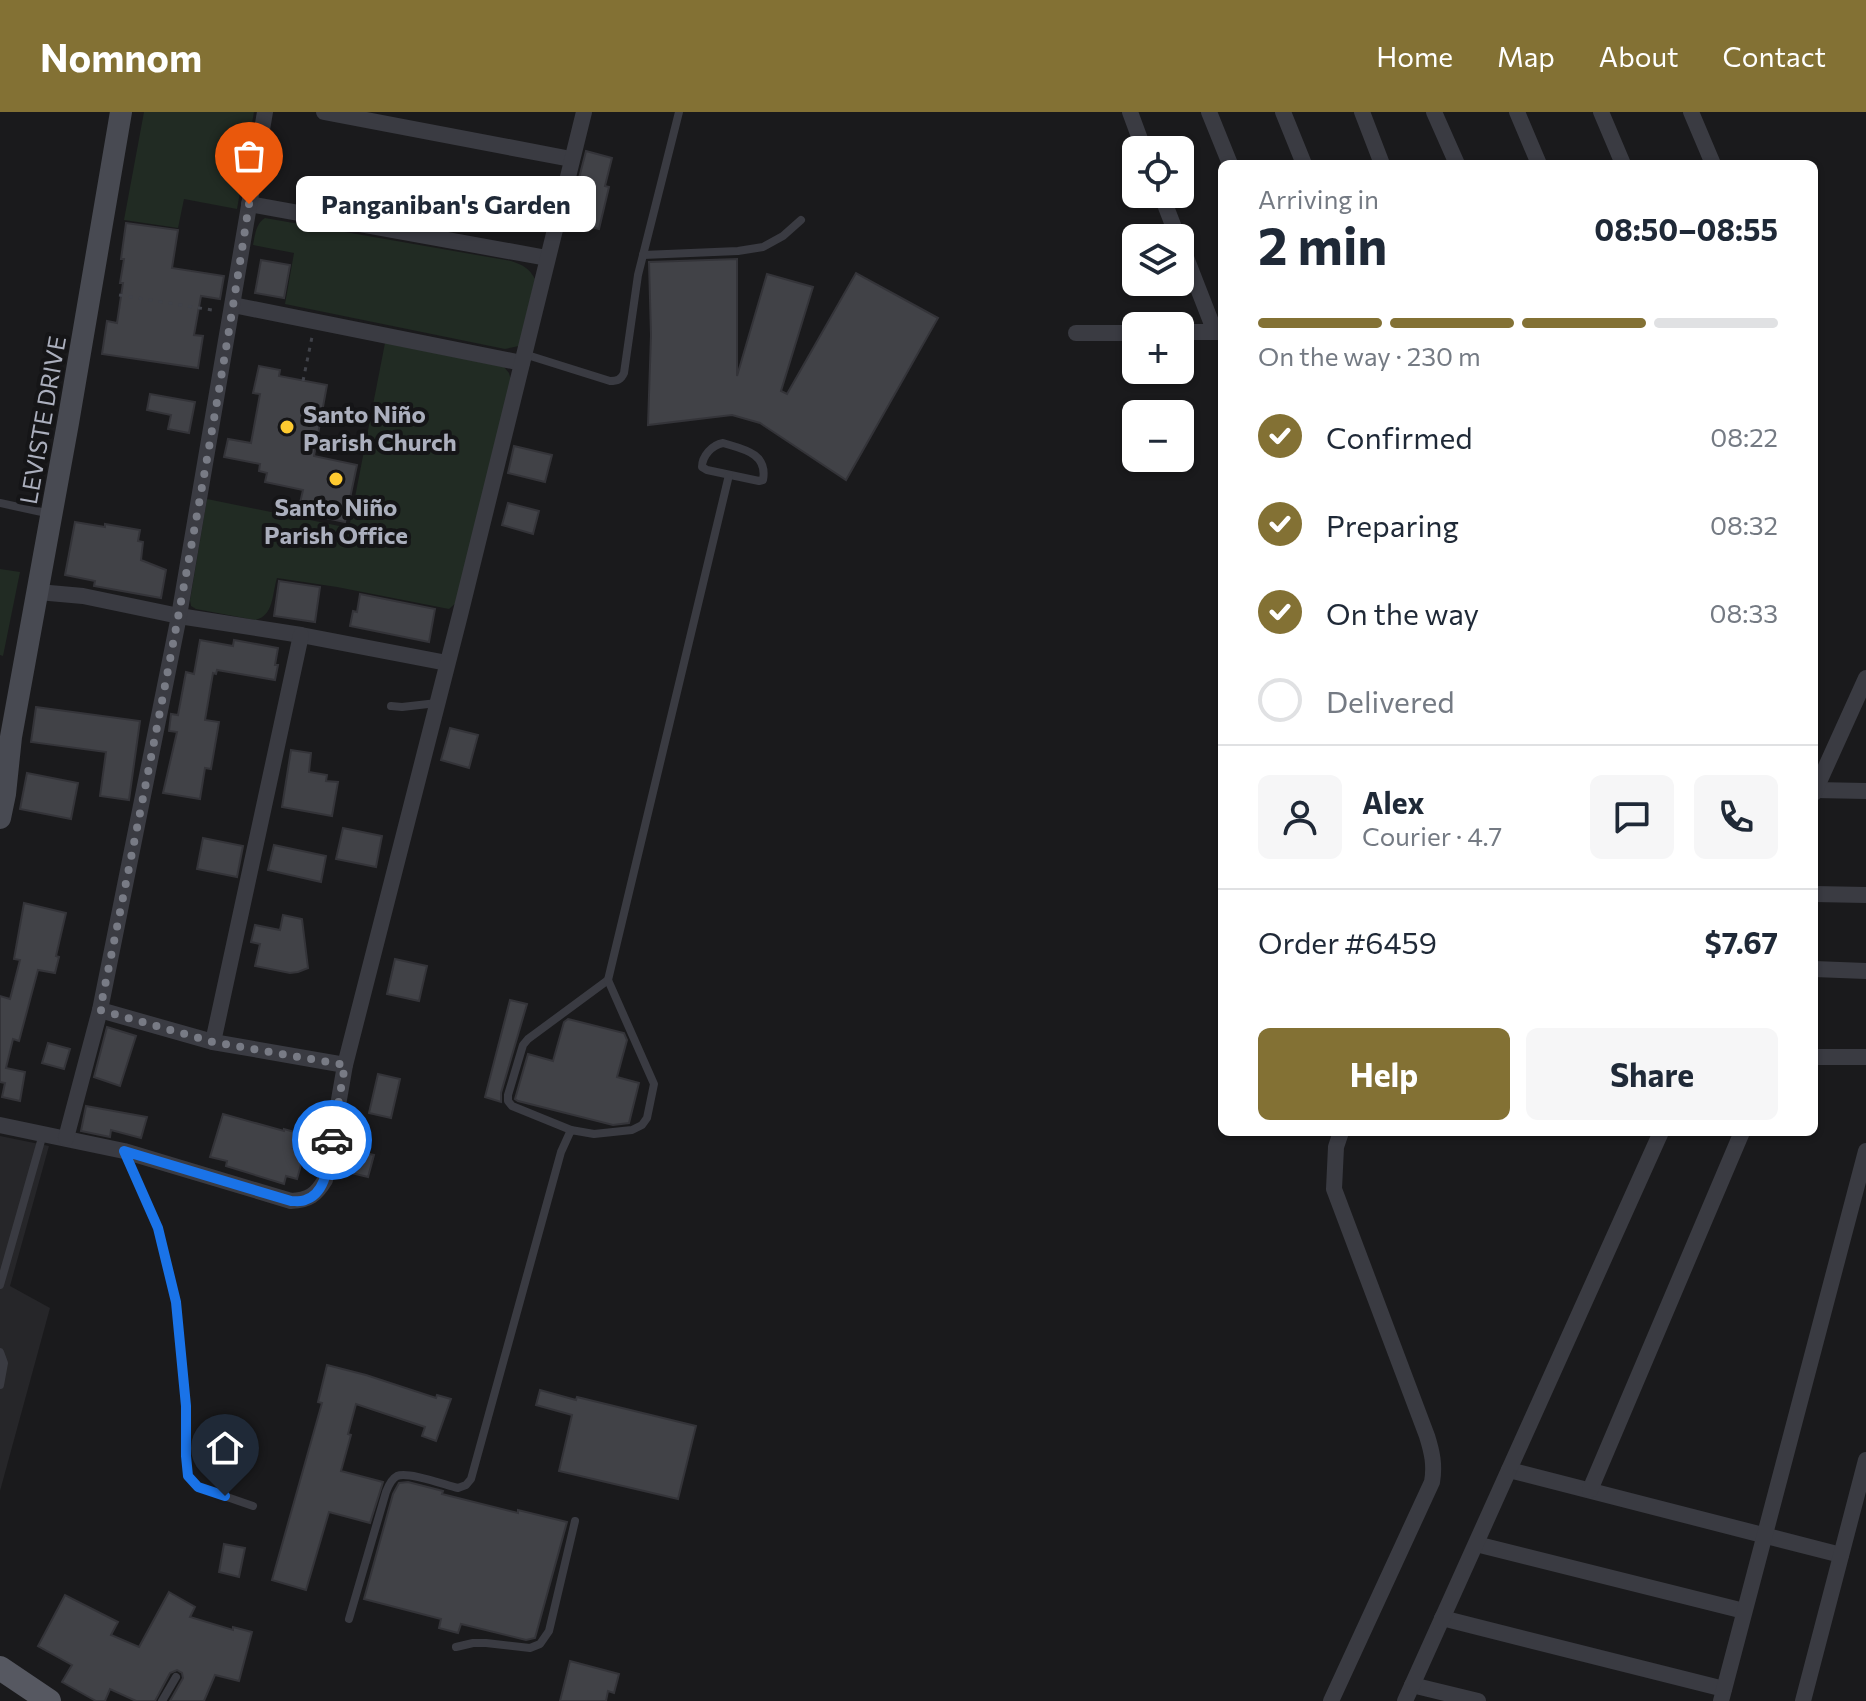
<!DOCTYPE html>
<html lang="en">
<head>
<meta charset="utf-8">
<style>
	body { margin:0; font-family:Commissioner,sans-serif; background:#f6f6f7; color:#1f2937; height:100vh; display:flex; flex-direction:column; font-size:30px; white-space:nowrap }
	* { box-sizing:border-box; margin:0 }
	p { font-size:26px; color:#747a83 }
	.icon { flex:none; width:44px; height:44px; fill:none; stroke:currentColor; stroke-width:2; stroke-linecap:round; stroke-linejoin:round }
	.map { position:relative; flex:1; overflow:hidden }
	.details { position:absolute; left:1218px; top:48px; width:600px; height:976px; display:flex; flex-direction:column; background:#fff; border-radius:12px; box-shadow:0 2px 6px #0004 }
	.details>* { flex:none }
	.controls { position:absolute; left:1122px; top:24px; display:grid; gap:16px }
	.controls a { display:grid; place-items:center; width:72px; height:72px; border-radius:12px; background:#fff; box-shadow:0 2px 6px #0004; font-size:40px }
	.pin { position:absolute; display:grid; place-items:center; width:68px; height:68px; color:#fff; margin:-82px -34px; border-radius:50% 50% 50% 0; rotate:-45deg; box-shadow:0 0 8px #0007 }
	.pin .icon { rotate:45deg }
	.courier { position:absolute; display:grid; place-items:center; width:80px; height:80px; margin:-40px; border:6px solid #1a73e8; border-radius:50%; background:#fff; color:#222; box-shadow:0 2px 10px #0007 }
	.bubble { position:absolute; height:56px; border-radius:12px; background:#fff; box-shadow:0 2px 6px #0004; font-size:26px; font-weight:700; line-height:56px; text-align:center }
	.overview em { font-style:normal; font-weight:700 }
	.overview div { display:flex; flex-direction:column-reverse }
	.overview { display:flex; align-items:center; justify-content:space-between; height:136px; padding:0 40px }
	h1 { font-size:52px; font-weight:700; line-height:60px }
	.bar { display:grid; grid-template-columns:repeat(4,1fr); gap:12px 8px; align-content:center; height:96px; padding:0 40px }
	.bar i { height:10px; border-radius:6px; background:#e0e1e3 }
	.bar .active { background:#837134 }
	.bar p { grid-column:span 4 }
	.line { display:flex; align-items:center; gap:20px; padding:0 40px; border-top:2px solid #e0e1e3 }
	.line div { flex:1 }
	.round { display:grid; place-items:center; flex:none; width:84px; height:84px; border-radius:12px; background:#f6f6f7 }
	ol { padding:0 40px; list-style:none }
	li { display:flex; align-items:center; gap:24px; height:88px }
	li p { margin-inline-start:auto }
	li .icon { padding:8px; border-radius:50%; background:#837134; color:#fff; stroke-width:4 }
	li:last-child { color:#747a83 }
	li i { width:44px; height:44px; border:4px solid #e0e1e3; border-radius:50% }
	.primary-button { display:flex; gap:16px; margin-top:auto; padding:16px 40px }
	.primary-button a { flex:1; height:92px; border-radius:12px; background:#837134; color:#fff; font-size:32px; font-weight:700; line-height:92px; text-align:center }
	.primary-button a+a { background:#f6f6f7; color:#1f2937 }
	header { display:flex; align-items:center; gap:48px; box-sizing:border-box; height:112px; padding:0 40px; background:#837134; color:#fff }
	header strong { font-size:38px }
	nav { display:flex; gap:44px; margin-inline-start:auto; font-size:28px }
	.map>svg:first-child { display:block }
	.built { fill:#262629 }
	.green { fill:#212b23 }
	.building { fill:#414247; stroke:#343439; stroke-width:2 }
	.lines { fill:none; stroke-linecap:round; stroke-linejoin:round }
	.path { stroke:#404249; stroke-width:3; stroke-dasharray:4 6; stroke-linecap:butt }
	.lane { stroke:#3a3b42; stroke-width:8 }
	.street { stroke:#3a3b42; stroke-width:16 }
	.secondary { stroke:#484a52; stroke-width:22 }
	.primary { stroke:#565861; stroke-width:24 }
	.done { stroke:#787b85; stroke-width:8; stroke-dasharray:0 14.4 }
	.route { stroke:#1a73e8; stroke-width:10 }
	.poi-dot { fill:#feca30; stroke:#151517; stroke-width:3 }
	.labels { text-anchor:middle; dominant-baseline:central; stroke-width:8; stroke-linejoin:round; paint-order:stroke }
	.poi-label { font-size:24px; font-weight:bold; fill:#abafbd; stroke:#151517; text-anchor:start }
	.street-label { font-size:24px; fill:#abafbd; stroke:#151517 }
</style>
</head>
<body>
<header>
<strong>Nomnom</strong>
<nav><a>Home</a><a>Map</a><a>About</a><a>Contact</a></nav>
</header>
<div class="map">
<svg width="1866" height="1589" viewBox="0 0 1866 1589">
	<rect width="100%" height="100%" fill="#1a1a1c"/>
	<polygon class="built" points="0,1024 49,1034 10,1174 50,1196 0,1379"/>
	<g class="green">
		<polygon points="144,0 254,0 237,97 184,87 178,116 124,108"/>
		<path d="M265 106 511 149C523 153 529 156 535 167L519 234 505 237 285 192 294 141 253 133C255 123 256 111 265 106Z"/>
		<path d="M385 231 504 255 509 261 511 268 457 490 449 497 337 475 277 466C272 482 274 504 255 508L196 497 191 494 190 488 207 387 349 416Z"/>
		<polygon points="0,457 20,460 3,544 0,543"/>
	</g>
	<g class="building">
		<polygon points="586,39 612,46 605,74 609,75 599,117 568,109"/>
		<polygon points="126,111 178,118 172,156 224,164 220,187 201,184 194,223 203,224 198,256 102,242 107,209 117,211 123,171 120,171 124,147 121,147"/>
		<polygon points="737,147 737,264 767,162 813,175 781,279 787,282 856,161 938,206 846,368 760,311 732,303 648,313 651,223 649,150"/>
		<polygon points="261,148 290,153 284,186 255,181"/>
		<polygon points="259,254 280,258 279,264 327,273 314,344 357,353 345,410 298,400 303,378 265,370 267,361 259,359 260,352 224,345 228,327 251,331 260,282 253,281"/>
		<polygon points="150,282 195,290 189,321 168,317 171,303 147,298"/>
		<polygon points="514,334 552,343 545,370 508,361"/>
		<polygon points="508,391 539,399 533,422 502,413"/>
		<polygon points="75,410 105,415 105,412 140,418 138,429 143,430 141,448 166,458 161,486 94,474 95,469 65,463"/>
		<polygon points="279,469 320,475 315,510 274,504"/>
		<polygon points="360,482 435,497 429,530 350,514 353,499 357,500"/>
		<polygon points="200,528 233,534 234,528 278,536 275,553 278,553 275,568 217,558 216,562 213,561 205,608 219,610 211,657 205,656 200,687 163,681 177,620 169,619 171,602 178,603 186,560 194,562"/>
		<polygon points="36,595 140,609 129,688 100,684 106,640 31,630"/>
		<polygon points="450,616 478,623 469,656 441,648"/>
		<polygon points="291,638 311,641 309,660 327,663 326,669 338,670 332,704 282,695"/>
		<polygon points="27,661 78,671 71,707 20,697"/>
		<polygon points="343,716 382,724 376,755 336,747"/>
		<polygon points="203,726 243,734 237,765 197,757"/>
		<polygon points="274,733 326,744 321,770 268,758"/>
		<polygon points="24,791 66,801 56,844 59,845 55,861 38,858 19,929 13,927 6,956 25,960 20,989 2,985 5,971 0,970 0,884 10,887 20,848 14,847"/>
		<polygon points="283,803 302,807 308,856 298,860 290,861 255,854 260,832 251,830 255,813 280,818"/>
		<polygon points="395,847 427,854 419,889 387,882"/>
		<polygon points="510,888 527,892 501,981 501,990 485,985"/>
		<polygon points="568,907 624,921 627,928 617,965 639,971 629,1011 613,1013 518,989 515,987 528,942 553,949 564,910"/>
		<polygon points="107,915 136,924 120,974 94,965"/>
		<polygon points="48,931 70,937 64,957 42,951"/>
		<polygon points="378,962 400,967 391,1006 369,1001"/>
		<polygon points="86,994 147,1005 141,1026 111,1018 110,1025 81,1019"/>
		<polygon points="223,1002 284,1019 284,1017 298,1021 293,1036 305,1039 297,1067 286,1064 284,1072 226,1054 227,1049 210,1045"/>
		<polygon points="344,1036 374,1043 368,1065 339,1058"/>
		<polygon points="327,1253 366,1263 436,1286 437,1283 451,1287 436,1329 422,1324 425,1315 356,1292 348,1322 351,1323 341,1359 383,1370 370,1411 329,1400 306,1478 272,1468 322,1291 318,1290"/>
		<polygon points="540,1278 576,1288 577,1285 696,1314 678,1387 559,1359 572,1303 536,1293"/>
		<polygon points="408,1370 443,1379 442,1382 518,1401 518,1398 567,1410 535,1526 526,1528 461,1512 458,1521 439,1516 441,1507 364,1487 393,1382 399,1371"/>
		<polygon points="224,1432 245,1436 239,1465 219,1460"/>
		<polygon points="169,1480 195,1495 190,1505 233,1518 233,1515 252,1520 239,1569 215,1563 204,1589 170,1589 183,1566 182,1561 177,1558 170,1561 155,1589 136,1589 110,1577 105,1589 96,1589 62,1570 72,1553 38,1534 65,1483 118,1510 111,1523 139,1535"/>
		<polygon points="570,1549 619,1562 614,1581 608,1579 606,1589 560,1589"/>
	</g>
	<g class="lines">
		<g class="path">
			<polyline points="119,183 212,198"/>
			<polyline points="303,269 312,225"/>
		</g>
		<g class="lane">
			<polyline points="643,143 738,139 763,135 783,124 801,108"/>
			<path d="M524 242 610 269C617 269 621 268 624 261L638 163 679 0"/>
			<path d="M723 331C743 337 768 341 763 368L759 369 707 358 702 355C702 344 712 333 723 331Z"/>
			<polyline points="0,391 51,402"/>
			<polyline points="391,594 402,595 437,591"/>
			<polyline points="571,1018 512,994 508,989 508,983 523,933 528,927 608,868"/>
			<polyline points="124,1040 158,1116 176,1190 186,1294 186,1344 188,1364 198,1375 253,1394"/>
			<polyline points="0,1173 43,1022"/>
			<polyline points="0,1240 4,1251 0,1273"/>
			<path d="M349 1507 386 1380C388 1375 391 1367 397 1364 408 1359 445 1373 458 1376L466 1373 471 1367 561 1040 571 1018 594 1022 632 1018 642 1013 647 1006 654 972 608 868 729 363"/>
			<polyline points="456,1535 473,1531 486,1531 530,1536 540,1532 549,1519 575,1409"/>
			<polyline points="162,1589 176,1565"/>
		</g>
		<g class="street">
			<polyline points="324,0 571,47"/>
			<polyline points="1130,0 1144,38"/>
			<polyline points="1209,0 1230,52"/>
			<polyline points="1283,0 1304,52"/>
			<polyline points="1362,0 1382,52"/>
			<polyline points="1434,0 1457,52"/>
			<polyline points="1517,0 1539,52"/>
			<polyline points="1601,0 1623,52"/>
			<polyline points="1691,0 1713,52"/>
			<polyline points="1161,82 1178,126"/>
			<polyline points="249,92 547,146"/>
			<polyline points="1180,130 1215,220"/>
			<polyline points="233,193 522,251"/>
			<polyline points="1180,220 1222,220"/>
			<polyline points="1076,221 1136,221"/>
			<polyline points="38,480 83,484 179,504 301,523 447,551"/>
			<polyline points="1815,678 1866,679"/>
			<polyline points="1814,681 1866,566"/>
			<polyline points="1814,782 1866,783"/>
			<polyline points="1814,857 1866,859"/>
			<polyline points="100,898 213,930 345,953"/>
			<polyline points="213,930 301,523"/>
			<polyline points="1814,945 1866,945"/>
			<path d="M0 1013 124 1039 291 1089C309 1088 316 1083 325 1068L345 953 460 503 584 0"/>
			<polyline points="66,1026 100,898 179,504 265,0"/>
			<polyline points="1509,1358 1841,1443"/>
			<polyline points="1590,1378 1742,1020"/>
			<polyline points="1476,1432 1744,1499"/>
			<polyline points="1442,1506 1724,1577"/>
			<polyline points="1412,1573 1478,1589"/>
			<path d="M1331 1589 1432 1370C1435 1353 1432 1340 1427 1324L1334 1077 1336 1035 1341 1020"/>
			<polyline points="1405,1589 1661,1020"/>
			<polyline points="1721,1589 1866,1039"/>
			<polyline points="1803,1589 1866,1348"/>
		</g>
		<polyline class="secondary" points="0,706 5,682 11,625 68,311 121,0"/>
		<polyline class="primary" points="0,1556 49,1589"/>
	</g>
	<g class="lines">
		<path class="done" d="M249 92C208 362 155 631 100 898L213 930 345 953 332 1028"/>
		<path class="route" d="M225 1384 198 1375 188 1364 186 1344V1294L176 1190 158 1116 124 1039 291 1089C296 1089 301 1090 305 1088 328 1081 328 1048 332 1028"/>
	</g>
	<g class="poi-dot">
		<circle cx="287" cy="315" r="8"/>
		<circle cx="336" cy="367" r="8"/>
	</g>
	<g class="labels">
		<g class="poi-label">
			<text x="303" y="301">Santo Niño<tspan x="303" dy="28">Parish Church</tspan></text>
			<text x="336" y="394" text-anchor="middle">Santo Niño<tspan x="336" dy="28">Parish Office</tspan></text>
		</g>
		<g class="street-label">
			<text transform="translate(42 308) rotate(-80)">LEVISTE DRIVE</text>
		</g>
	</g>
</svg>
<div class="controls">
<a><svg class="icon" aria-label="locate" viewBox="0 0 24 24"><circle cx="12" cy="12" r="6"/><path d="M12 2v4M12 18v4M2 12h4M18 12h4"/></svg></a>
<a><svg class="icon" aria-label="layers" viewBox="0 0 24 24"><path d="M12 4l9 5-9 5-9-5zM3 14l9 5 9-5"/></svg></a>
<a>+</a>
<a>−</a>
</div>
<div class="pin" style="left:249px;top:92px;background:#ea580c"><svg class="icon" aria-label="bag" viewBox="0 0 24 24"><path d="M5 8h14l-1 12H6zM9 8a3 3 0 0 1 6 0"/></svg></div>
<div class="pin" style="left:225px;top:1384px;background:#1f2937"><svg class="icon" aria-label="home" viewBox="0 0 24 24"><path d="M3 11l9-7 9 7M6 9v11h12V9"/></svg></div>
<div class="courier" style="left:332px;top:1028px"><svg class="icon" aria-label="car" viewBox="0 0 24 24"><path d="M5 17H2v-5l4-1 3-4h7l3 4 3 1v5h-3M9 17h6M6 11h13"/><circle cx="7" cy="17" r="2"/><circle cx="17" cy="17" r="2"/></svg></div>
<div class="bubble" style="left:296px;top:64px;width:300px">Panganiban's Garden</div>
<section class="details">
<div class="overview"><div><h1>2 min</h1><p>Arriving in</p></div><em>08:50–08:55</em></div>
<div class="bar"><i class="active"></i><i class="active"></i><i class="active"></i><i></i><p>On the way · 230 m</p></div>
<ol>
<li><svg class="icon" aria-label="check" viewBox="0 0 24 24"><path d="M5 12l5 5 9-10"/></svg>Confirmed<p>08:22</p></li>
<li><svg class="icon" aria-label="check" viewBox="0 0 24 24"><path d="M5 12l5 5 9-10"/></svg>Preparing<p>08:32</p></li>
<li><svg class="icon" aria-label="check" viewBox="0 0 24 24"><path d="M5 12l5 5 9-10"/></svg>On the way<p>08:33</p></li>
<li><i></i>Delivered</li>
</ol>
<div class="line" style="height:144px"><a class="round"><svg class="icon" aria-label="person" viewBox="0 0 24 24"><circle cx="12" cy="8" r="4"/><path d="M4 21q1-7 8-7t8 7"/></svg></a><div><b>Alex</b><p>Courier · 4.7</p></div><a class="round"><svg class="icon" aria-label="chat" viewBox="0 0 24 24"><path d="M4 5h16v11H9l-5 4z"/></svg></a><a class="round"><svg class="icon" aria-label="phone" viewBox="0 0 24 24"><path d="M5 4h4l2 5-3 2q2 4 5 5l2-3 5 2v4C11 20 4 13 5 4z"/></svg></a></div>
<div class="line" style="height:104px"><div>Order #6459</div><b>$7.67</b></div>
<div class="primary-button"><a>Help</a><a>Share</a></div>
</section>
</div>
</body>
</html>
